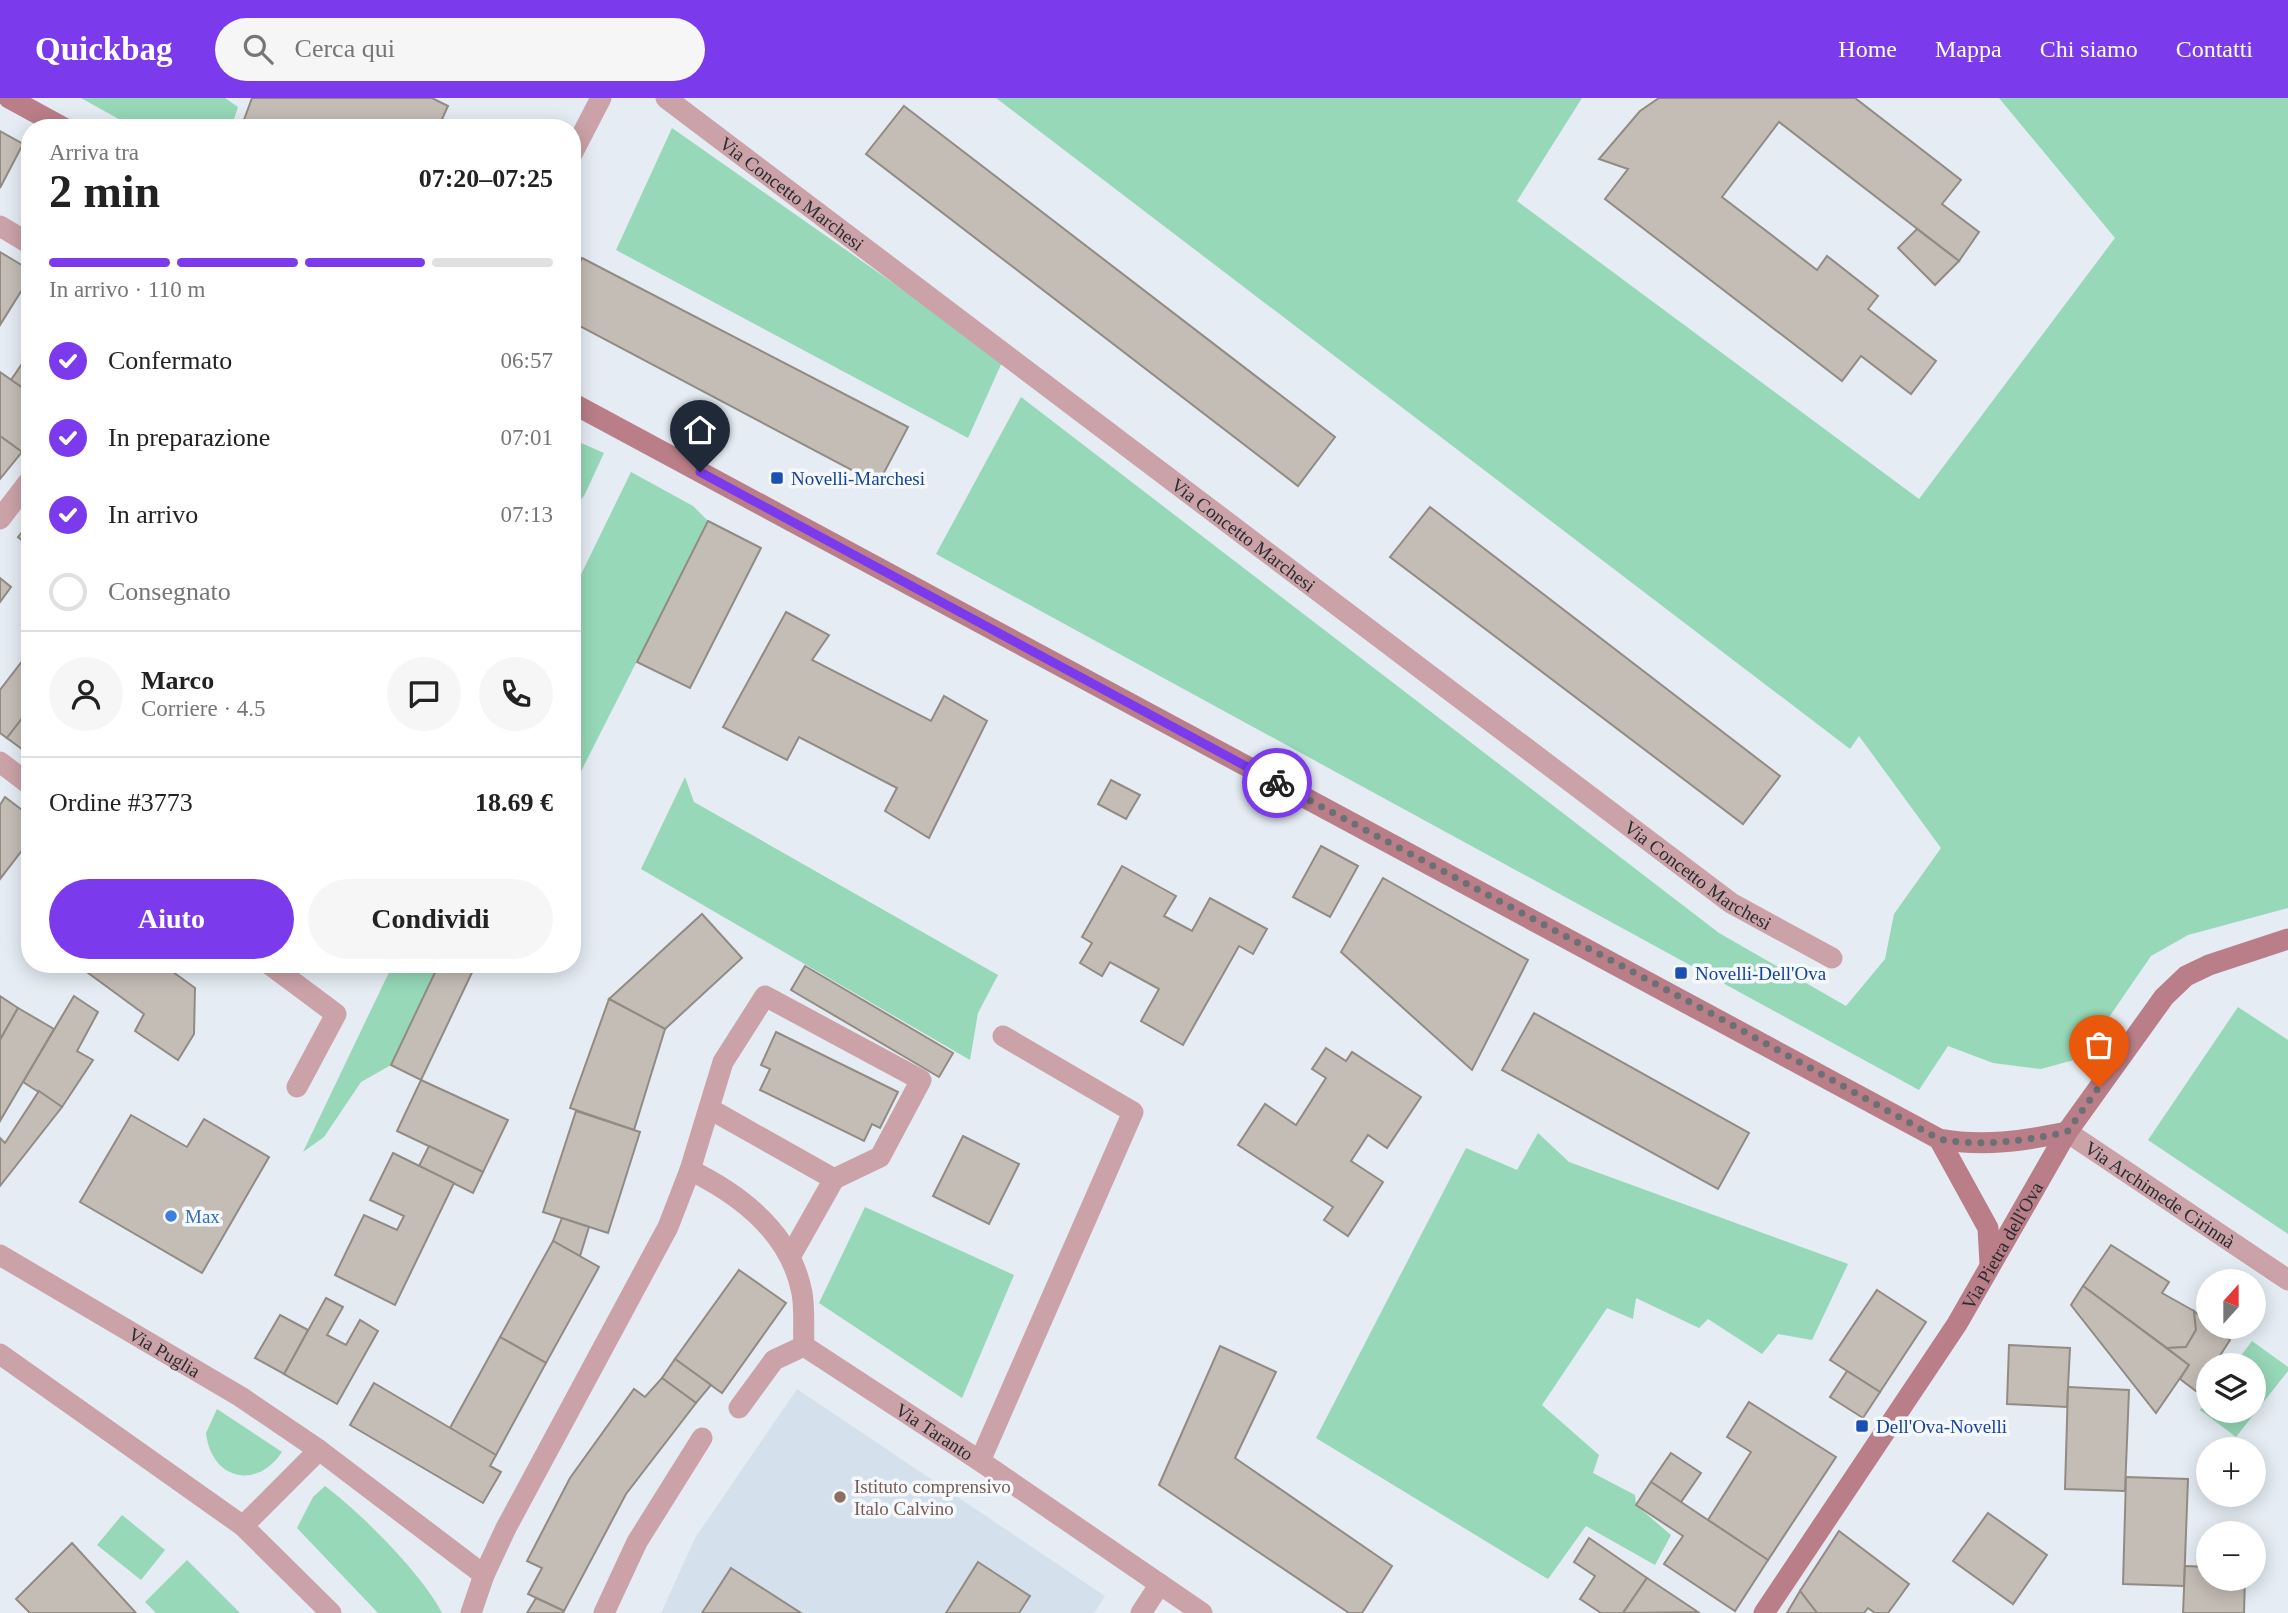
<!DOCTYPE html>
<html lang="it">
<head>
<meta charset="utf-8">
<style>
	body { margin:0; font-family:"Times New Roman",serif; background:#f6f6f6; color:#222; height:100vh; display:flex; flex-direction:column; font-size:26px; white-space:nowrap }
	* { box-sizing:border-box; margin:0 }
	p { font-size:23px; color:#767676 }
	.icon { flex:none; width:38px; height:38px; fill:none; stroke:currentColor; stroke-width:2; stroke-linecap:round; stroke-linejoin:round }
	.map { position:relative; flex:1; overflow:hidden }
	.drawer { position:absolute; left:21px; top:21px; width:560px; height:854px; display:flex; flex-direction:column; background:#fff; border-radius:28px; box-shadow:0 4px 18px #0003 }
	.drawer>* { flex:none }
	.needle { width:46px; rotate:21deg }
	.fabs { position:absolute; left:2196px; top:1171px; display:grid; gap:14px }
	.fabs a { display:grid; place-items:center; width:70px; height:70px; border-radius:50%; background:#fff; box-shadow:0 4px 18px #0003; font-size:35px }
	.pin { position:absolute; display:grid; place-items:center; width:60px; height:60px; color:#fff; margin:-72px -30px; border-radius:50% 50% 50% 0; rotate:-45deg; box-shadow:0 0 7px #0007 }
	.pin .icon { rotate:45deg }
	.courier { position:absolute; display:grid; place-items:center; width:70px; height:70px; margin:-35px; border:5px solid #7c3aed; border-radius:50%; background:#fff; color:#222; box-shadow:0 2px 9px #0007 }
	.summary em { font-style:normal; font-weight:700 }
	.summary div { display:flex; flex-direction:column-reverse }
	.summary { display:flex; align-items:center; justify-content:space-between; height:119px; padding:0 28px }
	h1 { font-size:46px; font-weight:700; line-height:52px }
	.bar { display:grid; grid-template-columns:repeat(4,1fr); gap:10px 7px; align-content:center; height:84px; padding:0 28px }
	.bar i { height:9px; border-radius:5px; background:#e0e0e0 }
	.bar .active { background:#7c3aed }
	.bar p { grid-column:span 4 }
	.line { display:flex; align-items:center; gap:18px; padding:0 28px; border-top:2px solid #e0e0e0 }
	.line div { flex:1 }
	.round { display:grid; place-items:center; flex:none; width:74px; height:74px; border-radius:37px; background:#f6f6f6 }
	ol { padding:0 28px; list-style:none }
	li { display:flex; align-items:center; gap:21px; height:77px }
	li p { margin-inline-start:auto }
	li .icon { padding:7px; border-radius:50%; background:#7c3aed; color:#fff; stroke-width:4 }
	li:last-child { color:#767676 }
	li i { width:38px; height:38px; border:4px solid #e0e0e0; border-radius:50% }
	.action { display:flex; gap:14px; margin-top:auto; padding:14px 28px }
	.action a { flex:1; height:80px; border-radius:42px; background:#7c3aed; color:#fff; font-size:28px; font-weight:700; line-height:80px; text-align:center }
	.action a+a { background:#f6f6f6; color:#222 }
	header { display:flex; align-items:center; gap:42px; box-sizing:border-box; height:98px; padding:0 35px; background:#7c3aed; color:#fff }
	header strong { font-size:33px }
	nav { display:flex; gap:38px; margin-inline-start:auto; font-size:24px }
	.search { width:490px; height:63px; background:#f6f6f6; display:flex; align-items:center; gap:18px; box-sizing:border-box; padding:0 24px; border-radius:38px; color:#767676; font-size:26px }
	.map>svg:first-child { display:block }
	.built { fill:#d4e1ed }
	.green { fill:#96d8b8 }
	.building { fill:#c4bdb6; stroke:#928b84; stroke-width:2 }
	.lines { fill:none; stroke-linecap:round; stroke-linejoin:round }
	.minor { stroke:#cba2a8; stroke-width:21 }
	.secondary { stroke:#b97e88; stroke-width:21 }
	.done { stroke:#6b7074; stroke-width:7; stroke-dasharray:0 12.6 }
	.route { stroke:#7c3aed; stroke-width:9 }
	.transit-dot { fill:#1a4fb4; stroke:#f5f9fd; stroke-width:2.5 }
	.shop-dot { fill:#3f7fe0; stroke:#f5f9fd; stroke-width:2.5 }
	.education-dot { fill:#8d6e63; stroke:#f5f9fd; stroke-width:2.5 }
	.labels { text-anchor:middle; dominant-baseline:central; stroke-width:7; stroke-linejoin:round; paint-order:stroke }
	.street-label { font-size:19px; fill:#2a2d30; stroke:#f5f9fd }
	.transit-label { font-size:19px; fill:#164399; stroke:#f5f9fd; text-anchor:start }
	.shop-label { font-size:19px; fill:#366cbe; stroke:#f5f9fd; text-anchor:start }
	.education-label { font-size:19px; fill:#785e54; stroke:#f5f9fd; text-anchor:start }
</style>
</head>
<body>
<header>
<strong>Quickbag</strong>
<div class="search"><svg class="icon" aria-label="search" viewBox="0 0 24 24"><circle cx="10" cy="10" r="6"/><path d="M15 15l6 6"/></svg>Cerca qui</div>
<nav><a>Home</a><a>Mappa</a><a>Chi siamo</a><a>Contatti</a></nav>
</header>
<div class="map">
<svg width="2288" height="1515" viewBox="0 0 2288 1515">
	<rect width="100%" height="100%" fill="#e5ecf3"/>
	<polygon class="built" points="797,1291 1105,1498 1094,1515 661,1515 695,1440"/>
	<g class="green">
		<polygon points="81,0 225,0 238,9 231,30 135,30"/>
		<polygon points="996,0 1582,0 1517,103 1919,401 2115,140 1999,0 2288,0 2288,810 2188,837 2151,858 2081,960 2041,971 1993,965 1948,948 1919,992 936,456 1021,299 1719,835 1846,908 1885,861 1894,816 1941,750 1859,638 1850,651"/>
		<polygon points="672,30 1003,262 968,340 616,152"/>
		<polygon points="572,341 604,355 584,398 575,408 572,408"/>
		<polygon points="631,374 693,408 708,423 572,691 572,495"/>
		<polygon points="685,679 694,704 998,877 978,915 970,962 641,771"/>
		<polygon points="393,866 439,866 391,967 361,984 324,1039 303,1054"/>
		<polygon points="2238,909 2288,942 2288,1136 2148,1042"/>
		<polygon points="1538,1035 1569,1064 1848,1166 1812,1242 1778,1236 1762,1256 1708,1221 1699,1230 1636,1200 1633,1221 1607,1210 1542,1307 1599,1357 1593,1375 1635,1397 1636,1407 1671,1437 1655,1467 1586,1428 1548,1481 1316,1340 1466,1050 1517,1072"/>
		<polygon points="865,1109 1014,1177 962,1300 819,1205"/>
		<polygon points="2252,1243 2288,1269 2288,1273 2236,1339 2200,1312 2208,1301 2208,1312 2254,1312 2254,1267 2234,1267"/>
		<path d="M217 1311 282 1354C256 1393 211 1381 206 1335Z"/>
		<path d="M325 1388C361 1415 421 1475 442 1515H378L297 1430 313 1399Z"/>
		<polygon points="122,1417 165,1452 141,1482 97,1447"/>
		<polygon points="187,1462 240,1515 156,1515 145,1504"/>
	</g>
	<g class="building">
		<polygon points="252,0 432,0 448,8 438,30 241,30"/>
		<polygon points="1659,0 1855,0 1961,82 1942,106 1979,134 1959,163 1779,24 1722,99 1817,172 1827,158 1878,198 1868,211 1936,263 1911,296 1861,258 1842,283 1605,101 1628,71 1599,61 1640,13"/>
		<polygon points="904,8 1335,339 1298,388 866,56"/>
		<polygon points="0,33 23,46 0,90"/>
		<polygon points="1917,131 1959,163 1935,187 1898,150"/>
		<polygon points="0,154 30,172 30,179 0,227"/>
		<polygon points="582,160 908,329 878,386 572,224 572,180"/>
		<polygon points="30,254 30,295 11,282"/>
		<polygon points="0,274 30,295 30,345 22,354 0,338"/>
		<polygon points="0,338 22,354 0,381"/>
		<polygon points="1430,409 1780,678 1743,726 1390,459"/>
		<polygon points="708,423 761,450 690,590 637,564"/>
		<polygon points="30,424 30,449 18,439"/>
		<polygon points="0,480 11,489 0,504"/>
		<polygon points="786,514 829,537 812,562 931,623 944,598 987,623 929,740 885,713 897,690 799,639 787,662 723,629"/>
		<polygon points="30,553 30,610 7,640 0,635 0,592"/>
		<polygon points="30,610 30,657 7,640"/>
		<polygon points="1111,682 1140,697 1126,721 1098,706"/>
		<polygon points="5,699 30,718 30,742 0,781 0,707"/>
		<polygon points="1321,748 1358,768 1330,819 1293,799"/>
		<polygon points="1122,768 1176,798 1164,818 1192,833 1210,800 1267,831 1253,856 1239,848 1183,947 1141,923 1159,891 1110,864 1102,878 1080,865 1092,845 1082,839"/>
		<polygon points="1383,780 1528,862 1472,972 1341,854"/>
		<polygon points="702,816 742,860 665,931 609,901"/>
		<polygon points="76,866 162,866 195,890 194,936 178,962 135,933 144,916"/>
		<polygon points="439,866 476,866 421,982 391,967"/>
		<polygon points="805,868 953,955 939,979 791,892"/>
		<polygon points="0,898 18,910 0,942"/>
		<polygon points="74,898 98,914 77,953 93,962 62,1009 23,984"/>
		<polygon points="609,901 665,931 634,1032 570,1010"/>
		<polygon points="18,910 54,931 0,1023 0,942"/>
		<polygon points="1534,915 1749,1035 1718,1091 1502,972"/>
		<polygon points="776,934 898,994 880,1030 872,1026 864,1043 760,992 770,971 761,967"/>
		<polygon points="1326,950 1346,963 1352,954 1421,999 1387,1050 1368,1037 1351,1063 1383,1084 1348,1138 1324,1122 1333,1109 1238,1047 1265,1006 1296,1027 1326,980 1312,971"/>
		<polygon points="421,982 508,1022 483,1074 397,1033"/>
		<polygon points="39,993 62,1009 0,1088 0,1040 5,1045"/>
		<polygon points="576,1013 640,1034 608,1135 543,1114"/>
		<polygon points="131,1017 187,1049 204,1021 269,1059 202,1175 80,1104"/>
		<polygon points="963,1038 1019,1066 989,1126 933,1098"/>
		<polygon points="429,1048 483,1074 473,1095 419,1068"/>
		<polygon points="393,1055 454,1085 395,1207 335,1177 364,1117 397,1132 404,1118 370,1102"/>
		<polygon points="562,1120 589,1129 580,1158 553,1143"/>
		<polygon points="553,1143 599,1169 546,1265 500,1239"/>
		<polygon points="2111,1147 2169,1184 2162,1195 2194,1213 2196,1232 2186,1249 2167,1250 2083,1188"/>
		<polygon points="739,1172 786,1205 722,1295 675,1261"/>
		<polygon points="2083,1188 2189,1267 2156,1315 2071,1207"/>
		<polygon points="1877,1192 1926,1224 1880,1294 1830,1262"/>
		<polygon points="326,1200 343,1209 327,1237 346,1247 360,1222 378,1233 337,1306 284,1276"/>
		<polygon points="2194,1213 2208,1225 2208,1228 2213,1228 2230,1242 2214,1267 2208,1267 2208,1275 2196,1293 2180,1281 2189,1267 2167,1250 2186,1249 2196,1232"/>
		<polygon points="280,1217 308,1232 284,1276 255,1260"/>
		<polygon points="500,1239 546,1265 496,1357 450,1330"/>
		<polygon points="2009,1247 2070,1250 2067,1309 2007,1306"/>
		<polygon points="1220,1248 1276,1274 1235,1360 1392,1468 1362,1515 1349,1515 1159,1387"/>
		<polygon points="675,1261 711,1287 696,1305 662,1280"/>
		<polygon points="1847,1273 1880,1294 1863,1320 1830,1299"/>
		<polygon points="662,1280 696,1305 626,1396 564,1513 528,1496 542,1470 527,1463 570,1380 634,1291 645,1299"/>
		<polygon points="374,1285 496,1357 490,1368 501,1374 483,1405 350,1327"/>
		<polygon points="2068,1289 2129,1292 2125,1393 2065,1391"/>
		<polygon points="1749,1304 1836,1359 1768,1462 1708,1422 1751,1354 1727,1339"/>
		<polygon points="1671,1355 1701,1375 1681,1404 1651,1384"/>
		<polygon points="2126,1379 2188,1381 2184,1488 2123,1486"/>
		<polygon points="1651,1384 1768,1462 1735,1513 1664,1466 1683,1438 1636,1407"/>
		<polygon points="1988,1415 2047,1457 2013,1506 1953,1463"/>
		<polygon points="1839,1433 1909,1486 1888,1515 1875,1515 1868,1510 1864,1515 1817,1515 1800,1493"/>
		<polygon points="1589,1440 1647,1480 1623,1515 1601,1515 1580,1501 1595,1478 1574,1464"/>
		<polygon points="72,1445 136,1515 30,1515 16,1501"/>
		<polygon points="978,1464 1030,1498 1019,1515 946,1515"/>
		<polygon points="2185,1468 2208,1469 2208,1480 2245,1480 2244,1515 2183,1515"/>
		<polygon points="731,1470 801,1515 702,1515"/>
		<polygon points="1647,1480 1698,1514 1623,1515"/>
		<polygon points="1800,1493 1817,1515 1787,1515"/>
		<polygon points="536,1500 564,1513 563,1515 527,1515"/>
	</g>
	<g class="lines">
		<g class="minor">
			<path id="s1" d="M666 0 1731 805 1832 860"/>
			<polyline points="572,56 601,0"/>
			<polyline points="0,128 30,146"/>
			<polyline points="0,421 30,382"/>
			<polyline points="0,664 30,687"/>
			<polyline points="269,866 336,916 297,989"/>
			<polyline points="710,1011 834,1081 790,1159"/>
			<path id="s2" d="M2067 1034 2288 1182"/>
			<path d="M690 1072C741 1097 791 1136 802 1195 805 1212 803 1231 804 1248"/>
			<path id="s3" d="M0 1157 241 1299 319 1352 484 1477"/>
			<path id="s4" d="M804 1248 980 1363 1202 1515"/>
			<polyline points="0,1256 243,1428 331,1515"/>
			<polyline points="739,1310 774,1262 804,1248"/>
			<polyline points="980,1363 1133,1014 1003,938"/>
			<polyline points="243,1428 319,1352"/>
			<polyline points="471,1515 484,1477 506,1430 668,1129 690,1072 723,964 765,898 921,982 880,1059 834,1081"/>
			<polyline points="604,1515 637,1444 702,1340"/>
			<polyline points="1141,1515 1160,1486"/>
		</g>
		<g class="secondary">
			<polyline points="9,0 64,30"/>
			<path d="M572 305 1939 1041C1984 1049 2023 1043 2067 1034"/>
			<polyline points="1939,1041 1988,1130 1990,1166"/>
			<path id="s5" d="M1764 1515 1957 1226 2067 1034 2164 899 2186 878 2209 867 2288 841"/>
		</g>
	</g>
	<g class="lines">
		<path class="done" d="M1277 685 1716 918 1939 1041C1984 1049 2022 1043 2067 1034L2099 989"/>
		<polyline class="route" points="700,374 1277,685"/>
	</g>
	<g class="transit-dot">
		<rect x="770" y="373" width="14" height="14" rx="3.5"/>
		<rect x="1674" y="868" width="14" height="14" rx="3.5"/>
		<rect x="1855" y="1321" width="14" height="14" rx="3.5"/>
	</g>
	<circle class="shop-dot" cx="171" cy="1118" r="7"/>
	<circle class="education-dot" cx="840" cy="1399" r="7"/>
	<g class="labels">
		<g class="street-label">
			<text stroke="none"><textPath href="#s1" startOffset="158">Via Concetto Marchesi</textPath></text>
			<text stroke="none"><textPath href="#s1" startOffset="724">Via Concetto Marchesi</textPath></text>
			<text stroke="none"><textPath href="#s1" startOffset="1292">Via Concetto Marchesi</textPath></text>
			<text stroke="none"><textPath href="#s2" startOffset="112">Via Archimede Cirinnà</textPath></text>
			<text stroke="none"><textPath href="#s5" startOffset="438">Via Pietra dell'Ova</textPath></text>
			<text stroke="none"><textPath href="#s3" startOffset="191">Via Puglia</textPath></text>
			<text stroke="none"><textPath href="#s4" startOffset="156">Via Taranto</textPath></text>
		</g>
		<g class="transit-label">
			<text x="791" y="380">Novelli-Marchesi</text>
			<text x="1695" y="875">Novelli-Dell'Ova</text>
			<text x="1876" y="1328">Dell'Ova-Novelli</text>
		</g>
		<g class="shop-label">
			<text x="185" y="1118">Max</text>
		</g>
		<g class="education-label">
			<text x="854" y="1388">Istituto comprensivo<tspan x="854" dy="22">Italo Calvino</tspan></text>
		</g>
	</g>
</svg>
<div class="fabs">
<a><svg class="needle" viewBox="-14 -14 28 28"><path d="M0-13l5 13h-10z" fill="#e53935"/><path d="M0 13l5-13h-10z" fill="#767676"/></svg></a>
<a><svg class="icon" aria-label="layers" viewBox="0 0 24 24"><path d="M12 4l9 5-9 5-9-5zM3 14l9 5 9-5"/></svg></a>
<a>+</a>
<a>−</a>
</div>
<div class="pin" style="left:2099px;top:989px;background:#ea580c"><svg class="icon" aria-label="bag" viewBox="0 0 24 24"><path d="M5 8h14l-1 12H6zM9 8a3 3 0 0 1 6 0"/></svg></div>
<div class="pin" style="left:700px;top:374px;background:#1f2937"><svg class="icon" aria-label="home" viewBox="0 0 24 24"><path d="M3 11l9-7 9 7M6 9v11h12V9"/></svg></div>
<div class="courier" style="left:1277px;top:685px"><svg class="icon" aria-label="bike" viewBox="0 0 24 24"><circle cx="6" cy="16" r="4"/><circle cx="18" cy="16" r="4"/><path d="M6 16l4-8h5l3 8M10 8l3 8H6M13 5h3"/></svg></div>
<section class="drawer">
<div class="summary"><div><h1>2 min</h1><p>Arriva tra</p></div><em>07:20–07:25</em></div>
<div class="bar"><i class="active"></i><i class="active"></i><i class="active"></i><i></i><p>In arrivo · 110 m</p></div>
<ol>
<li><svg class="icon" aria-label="check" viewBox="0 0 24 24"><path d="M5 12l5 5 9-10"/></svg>Confermato<p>06:57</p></li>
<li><svg class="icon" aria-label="check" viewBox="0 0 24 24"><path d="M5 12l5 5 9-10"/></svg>In preparazione<p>07:01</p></li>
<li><svg class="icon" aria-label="check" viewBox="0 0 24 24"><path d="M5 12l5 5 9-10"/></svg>In arrivo<p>07:13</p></li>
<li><i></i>Consegnato</li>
</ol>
<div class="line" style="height:126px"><a class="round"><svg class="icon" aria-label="person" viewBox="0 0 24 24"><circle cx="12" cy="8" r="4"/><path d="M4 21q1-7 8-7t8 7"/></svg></a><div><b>Marco</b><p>Corriere · 4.5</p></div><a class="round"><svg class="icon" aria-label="chat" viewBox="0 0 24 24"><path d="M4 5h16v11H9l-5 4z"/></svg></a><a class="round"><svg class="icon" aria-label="phone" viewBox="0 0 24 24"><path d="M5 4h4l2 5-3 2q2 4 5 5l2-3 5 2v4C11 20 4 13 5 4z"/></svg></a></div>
<div class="line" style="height:91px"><div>Ordine #3773</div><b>18.69 €</b></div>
<div class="action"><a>Aiuto</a><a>Condividi</a></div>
</section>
</div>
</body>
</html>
